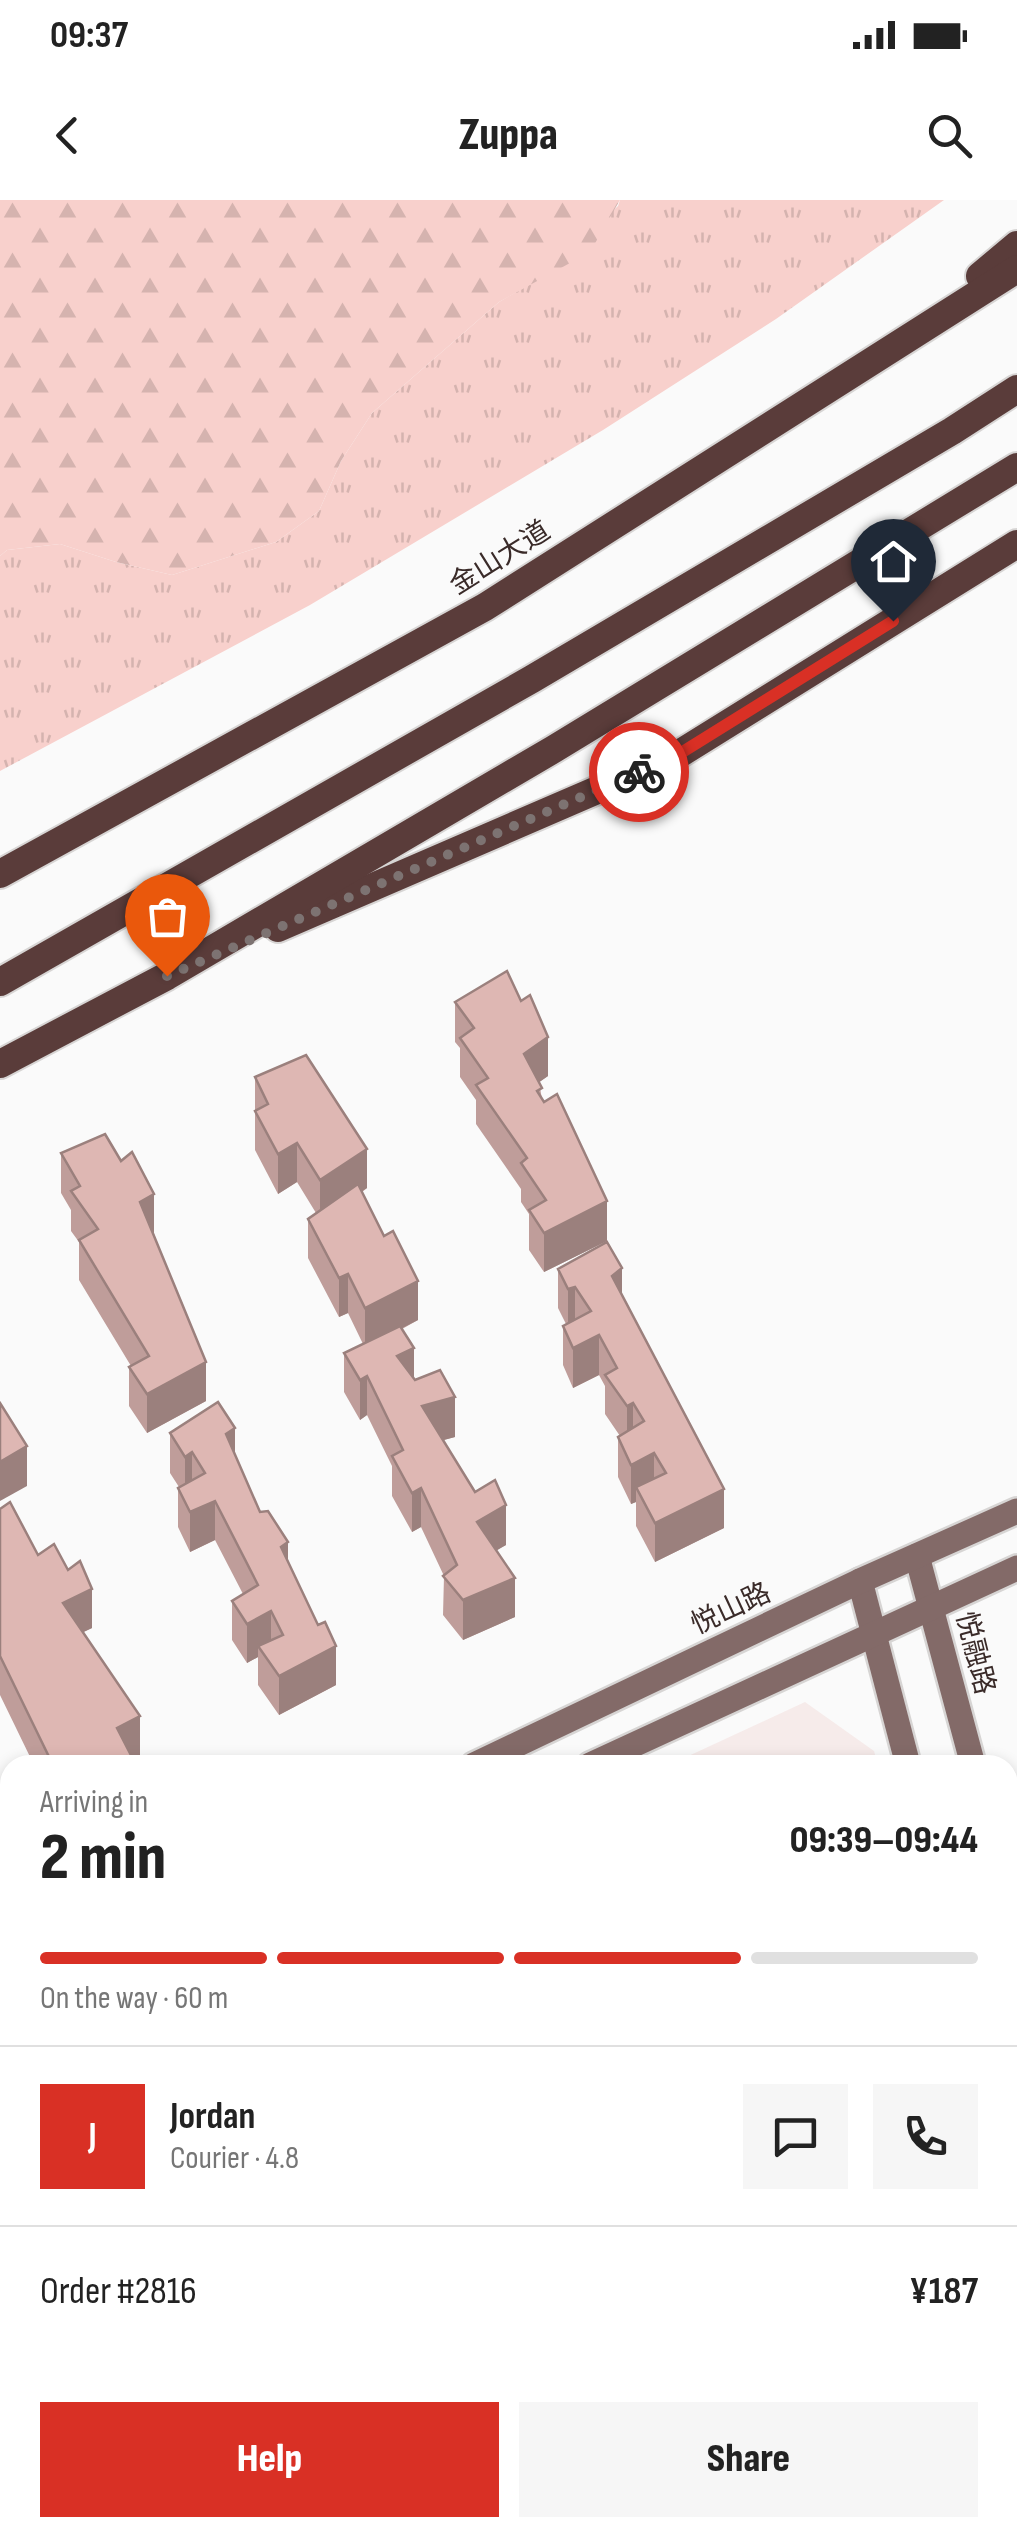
<!DOCTYPE html>
<html lang="en">
<head>
<meta charset="utf-8">
<style>
	body { margin:0; font-family:"Sofia Sans Condensed","Noto Sans SC",sans-serif; background:#f6f6f6; color:#222; height:100vh; display:flex; flex-direction:column; font-size:38px; white-space:nowrap }
	* { box-sizing:border-box; margin:0 }
	p { font-size:32px; color:#767676 }
	.icon { flex:none; width:55px; height:55px; fill:none; stroke:currentColor; stroke-width:2; stroke-linecap:round; stroke-linejoin:round }
	.map { position:relative; flex:1; overflow:hidden }
	.panel { position:absolute; left:0px; top:1555px; width:1018px; height:782px; display:flex; flex-direction:column; background:#fff; border-radius:30px 30px 0 0; box-shadow:0 5px 15px #0003 }
	.panel>* { flex:none }
	.pin { position:absolute; display:grid; place-items:center; width:85px; height:85px; color:#fff; margin:-102px -42px; border-radius:50% 50% 50% 0; rotate:-45deg; box-shadow:0 0 10px #0007 }
	.pin .icon { rotate:45deg }
	.courier { position:absolute; display:grid; place-items:center; width:100px; height:100px; margin:-50px; border:8px solid #d93025; border-radius:50%; background:#fff; color:#222; box-shadow:0 2px 12px #0007 }
	.summary em { font-style:normal; font-weight:800 }
	.summary div { display:flex; flex-direction:column-reverse }
	.summary { display:flex; align-items:center; justify-content:space-between; height:170px; padding:0 40px }
	h1 { font-size:65px; font-weight:800; line-height:75px }
	.bar { display:grid; grid-template-columns:repeat(4,1fr); gap:15px 10px; align-content:center; height:120px; padding:0 40px }
	.bar i { height:12px; border-radius:8px; background:#e0e0e0 }
	.bar .selected { background:#d93025 }
	.bar p { grid-column:span 4 }
	.line { display:flex; align-items:center; gap:25px; padding:0 40px; border-top:2px solid #e0e0e0 }
	.line div { flex:1 }
	.round { display:grid; place-items:center; flex:none; width:105px; height:105px; border-radius:0px; background:#f6f6f6 }
	.button { display:flex; gap:20px; margin-top:auto; padding:20px 40px }
	.button a { flex:1; height:115px; border-radius:0px; background:#d93025; color:#fff; font-size:40px; font-weight:800; line-height:115px; text-align:center }
	.button a+a { background:#f6f6f6; color:#222 }
	.status { display:flex; justify-content:space-between; align-items:center; height:70px; padding:0 50px; background:#fff; direction:ltr }
	.status svg { height:28px; fill:currentColor }
	header { display:flex; justify-content:space-between; align-items:center; height:130px; padding:0 40px; background:#fff; font-size:45px; font-weight:800 }
	.map>svg:first-child { display:block }
	.built { fill:#f6ebea }
	.grass { fill:url(#grass-tufts) }
	.forest { fill:url(#forest-firs) }
	.lines { fill:none; stroke-linecap:round; stroke-linejoin:round }
	.secondary-casing { stroke:#d7d5d4; stroke-width:30 }
	.trunk-casing { stroke:#d7d5d4; stroke-width:32 }
	.secondary { stroke:#836a68; stroke-width:25 }
	.trunk { stroke:#5a3c3a; stroke-width:28 }
	.wall { fill:#bf9d9a }
	.shaded-wall { fill:#9b807d }
	.building { fill:#deb7b3; stroke:#9b807d; stroke-width:2.5 }
	.done { stroke:#7d7372; stroke-width:10; stroke-dasharray:0 18 }
	.route { stroke:#d93025; stroke-width:12 }
	.labels { text-anchor:middle; dominant-baseline:central; stroke-width:8; stroke-linejoin:round; paint-order:stroke }
	.street-label { font-size:28px; fill:#3a2b29; stroke:#fafafa }
</style>
</head>
<body>
<div class="status"><b>09:37</b><svg viewBox="0 0 49 12"><path d="M0 12V9h3v3zM5 12V6h3v6zM10 12V3h3v9zM15 12V0h3v12zM26 1h20v11H26zM47 4h2v5h-2z"/></svg></div>
<header><svg class="icon" aria-label="back" viewBox="0 0 24 24"><path d="M15 5l-7 7 7 7"/></svg>Zuppa<svg class="icon" aria-label="search" viewBox="0 0 24 24"><circle cx="10" cy="10" r="6"/><path d="M15 15l6 6"/></svg></header>
<div class="map">
<svg width="1017" height="2337" viewBox="0 0 1017 2337">
	<defs>
		<pattern id="grass-tufts" width="24" height="20" patternUnits="userSpaceOnUse" patternTransform="scale(2.5)"><rect width="24" height="20" fill="#f8d0cc"/><path d="M3 7l-1-3M5 7V3M7 7l1-3M15 17l-1-3M17 17v-4M19 17l1-3" fill="none" stroke="#d5b3af"/></pattern>
		<pattern id="forest-firs" width="22" height="20" patternUnits="userSpaceOnUse" patternTransform="scale(2.5)"><rect width="22" height="20" fill="#f8d0cc"/><path d="M5 1l3.5 6h-7zM16 11l3.5 6h-7z" fill="#d5b3af"/></pattern>
	</defs>
	<rect width="100%" height="100%" fill="#fafafa"/>
	<g class="built">
		<polygon points="805,1502 874,1551 878,1565 669,1565"/>
		<polygon points="10,1872 10,2328 1008,2328 1008,2076 1017,2101 1017,2337 0,2337 0,1877"/>
	</g>
	<polygon class="grass" points="620,0 944,0 776,119 603,230 310,405 0,571 0,356 7,350 60,344 116,362 172,375 276,342 319,311 341,261 372,213 499,102 542,77 618,6"/>
	<polygon class="forest" points="0,0 620,0 590,52 499,102 372,213 341,261 319,311 276,342 172,375 116,362 60,344 7,350 0,356"/>
	<g class="lines">
		<g class="secondary-casing">
			<g id="secondary">
				<polyline points="917,1356 973,1565"/>
				<polyline points="860,1381 908,1565"/>
				<polyline points="474,1565 860,1381 1017,1311"/>
				<polyline points="590,1565 1017,1368"/>
				<polyline points="1008,1698 1017,1735"/>
				<polyline points="0,1791 10,1786"/>
				<polyline points="0,1837 10,1832"/>
				<polyline points="1008,1953 1017,1991"/>
			</g>
		</g>
		<g class="trunk-casing">
			<g id="trunk">
				<polyline points="980,76 1017,45"/>
				<polyline points="0,674 485,407 1017,69"/>
				<polyline points="278,728 676,556 1017,344"/>
				<polyline points="0,782 532,479 952,231 1017,189"/>
				<polyline points="0,864 167,776 554,549 1017,267"/>
			</g>
		</g>
		<use href="#secondary" class="secondary"/>
		<use href="#trunk" class="trunk"/>
	</g>
	<g class="wall">
		<polygon points="455,802 548,876 539,882 542,899 607,1041 544,1072 529,1050 529,1014 521,1002 521,989 476,924 476,900 460,877 460,848 455,842"/>
		<polygon points="255,877 367,988 362,992 418,1120 402,1129 414,1178 455,1237 443,1240 506,1345 496,1350 515,1417 463,1440 443,1415 444,1376 421,1327 412,1332 392,1296 392,1266 367,1215 360,1220 344,1192 344,1153 363,1144 348,1113 339,1117 308,1058 308,1019 316,1013 297,982 278,994 255,950"/>
		<polygon points="61,953 154,1034 206,1201 147,1233 129,1206 129,1167 131,1166 79,1080 79,1042 71,1031 71,1010 61,993"/>
		<polygon points="558,1069 622,1095 724,1328 655,1362 636,1326 636,1302 631,1304 618,1277 618,1237 620,1236 605,1214 605,1186 599,1175 573,1188 563,1165 563,1126 566,1124 558,1108"/>
		<polygon points="170,1233 235,1255 260,1312 288,1361 336,1485 279,1515 258,1485 258,1457 247,1463 232,1440 232,1401 243,1394 215,1340 190,1352 178,1327 178,1288 179,1287 170,1273"/>
		<polygon points="0,1309 38,1355 92,1428 83,1432 140,1556 133,1559 136,1565 34,1565 0,1495"/>
	</g>
	<g class="shaded-wall">
		<polygon points="548,837 548,876 524,893 524,854"/>
		<polygon points="297,943 297,982 278,994 278,954"/>
		<polygon points="367,949 367,988 320,1019 320,980"/>
		<polygon points="154,994 154,1034 140,1042 140,1002"/>
		<polygon points="607,1001 607,1041 544,1072 544,1033"/>
		<polygon points="622,1068 622,1107 612,1076"/>
		<polygon points="348,1074 348,1113 339,1117 339,1078"/>
		<polygon points="418,1081 418,1120 365,1147 365,1108"/>
		<polygon points="575,1087 575,1126 568,1129 568,1089"/>
		<polygon points="599,1135 599,1175 573,1188 573,1148"/>
		<polygon points="414,1148 414,1188 397,1156"/>
		<polygon points="206,1162 206,1201 147,1233 147,1194"/>
		<polygon points="367,1176 367,1215 360,1220 360,1180"/>
		<polygon points="455,1197 455,1237 422,1246 422,1206"/>
		<polygon points="633,1203 633,1242 627,1246 627,1206"/>
		<polygon points="235,1228 235,1267 226,1234"/>
		<polygon points="27,1246 27,1286 0,1301 0,1262"/>
		<polygon points="192,1252 192,1292 185,1296 185,1257"/>
		<polygon points="654,1253 654,1292 636,1287 636,1302 631,1304 631,1265"/>
		<polygon points="421,1288 421,1327 412,1332 412,1293"/>
		<polygon points="724,1289 724,1328 655,1362 655,1323"/>
		<polygon points="215,1301 215,1340 190,1352 190,1312"/>
		<polygon points="506,1305 506,1345 477,1362 477,1322"/>
		<polygon points="288,1342 288,1382 281,1347"/>
		<polygon points="515,1378 515,1417 463,1440 463,1400"/>
		<polygon points="92,1389 92,1428 63,1442 63,1403"/>
		<polygon points="271,1411 271,1450 258,1446 258,1457 247,1463 247,1424"/>
		<polygon points="336,1446 336,1485 279,1515 279,1476"/>
		<polygon points="140,1516 140,1556 122,1565 117,1528"/>
		<polygon points="10,2206 10,2236 0,2238 0,2208"/>
	</g>
	<g class="building">
		<polygon points="507,771 521,801 530,795 548,837 524,854 542,888 537,891 544,902 557,894 607,1001 544,1033 529,1010 546,1000 521,963 527,958 476,885 488,878 460,838 474,828 455,802"/>
		<polygon points="306,855 367,949 320,980 297,943 278,954 255,911 268,904 255,877"/>
		<polygon points="105,934 121,961 132,952 154,994 140,1002 206,1162 147,1194 129,1167 149,1156 79,1040 98,1029 71,991 80,986 61,953"/>
		<polygon points="358,984 384,1036 393,1031 418,1081 365,1108 348,1074 339,1078 308,1019"/>
		<polygon points="607,1042 622,1068 612,1076 724,1289 655,1323 636,1287 666,1273 654,1253 631,1265 618,1237 644,1221 633,1203 627,1206 605,1175 617,1168 599,1135 573,1148 563,1126 591,1111 575,1087 568,1089 558,1069"/>
		<polygon points="400,1126 414,1148 397,1156 415,1180 440,1170 455,1197 422,1206 475,1292 495,1280 506,1305 477,1322 515,1378 463,1400 443,1376 457,1365 421,1288 412,1293 392,1256 403,1250 367,1176 360,1180 344,1153"/>
		<polygon points="218,1202 235,1228 226,1234 260,1312 268,1311 288,1342 281,1347 318,1425 325,1422 336,1446 279,1476 258,1446 283,1435 271,1411 247,1424 232,1401 258,1385 215,1301 190,1312 178,1288 205,1273 192,1252 185,1257 170,1233"/>
		<polygon points="0,1203 27,1246 0,1262"/>
		<polygon points="10,1302 38,1355 54,1344 68,1370 80,1361 92,1389 63,1403 140,1516 117,1528 136,1565 53,1565 0,1456 0,1309"/>
		<polygon points="10,1907 10,2206 0,2208 0,1910"/>
		<polygon points="10,2266 10,2328 180,2328 183,2337 0,2337 0,2269"/>
	</g>
	<g class="lines">
		<polyline class="done" points="167,776 639,572"/>
		<polyline class="route" points="639,572 676,556 893,421"/>
	</g>
	<g class="labels">
		<g class="street-label">
			<text transform="translate(500 358) rotate(-32)">金山大道</text>
			<text transform="translate(731 1409) rotate(-25)">悦山路</text>
			<text transform="translate(975 1453) rotate(76)">悦融路</text>
		</g>
	</g>
</svg>
<div class="pin" style="left:167px;top:776px;background:#ea580c"><svg class="icon" aria-label="bag" viewBox="0 0 24 24"><path d="M5 8h14l-1 12H6zM9 8a3 3 0 0 1 6 0"/></svg></div>
<div class="pin" style="left:893px;top:421px;background:#1f2937"><svg class="icon" aria-label="home" viewBox="0 0 24 24"><path d="M3 11l9-7 9 7M6 9v11h12V9"/></svg></div>
<div class="courier" style="left:639px;top:572px"><svg class="icon" aria-label="bike" viewBox="0 0 24 24"><circle cx="6" cy="16" r="4"/><circle cx="18" cy="16" r="4"/><path d="M6 16l4-8h5l3 8M10 8l3 8H6M13 5h3"/></svg></div>
<section class="panel">
<div class="summary"><div><h1>2 min</h1><p>Arriving in</p></div><em>09:39–09:44</em></div>
<div class="bar"><i class="selected"></i><i class="selected"></i><i class="selected"></i><i></i><p>On the way · 60 m</p></div>
<div class="line" style="height:180px"><b class="round" style="background:#d93025;color:#fff">J</b><div><b>Jordan</b><p>Courier · 4.8</p></div><a class="round"><svg class="icon" aria-label="chat" viewBox="0 0 24 24"><path d="M4 5h16v11H9l-5 4z"/></svg></a><a class="round"><svg class="icon" aria-label="phone" viewBox="0 0 24 24"><path d="M5 4h4l2 5-3 2q2 4 5 5l2-3 5 2v4C11 20 4 13 5 4z"/></svg></a></div>
<div class="line" style="height:130px"><div>Order #2816</div><b>¥187</b></div>
<div class="button"><a>Help</a><a>Share</a></div>
</section>
</div>
</body>
</html>
